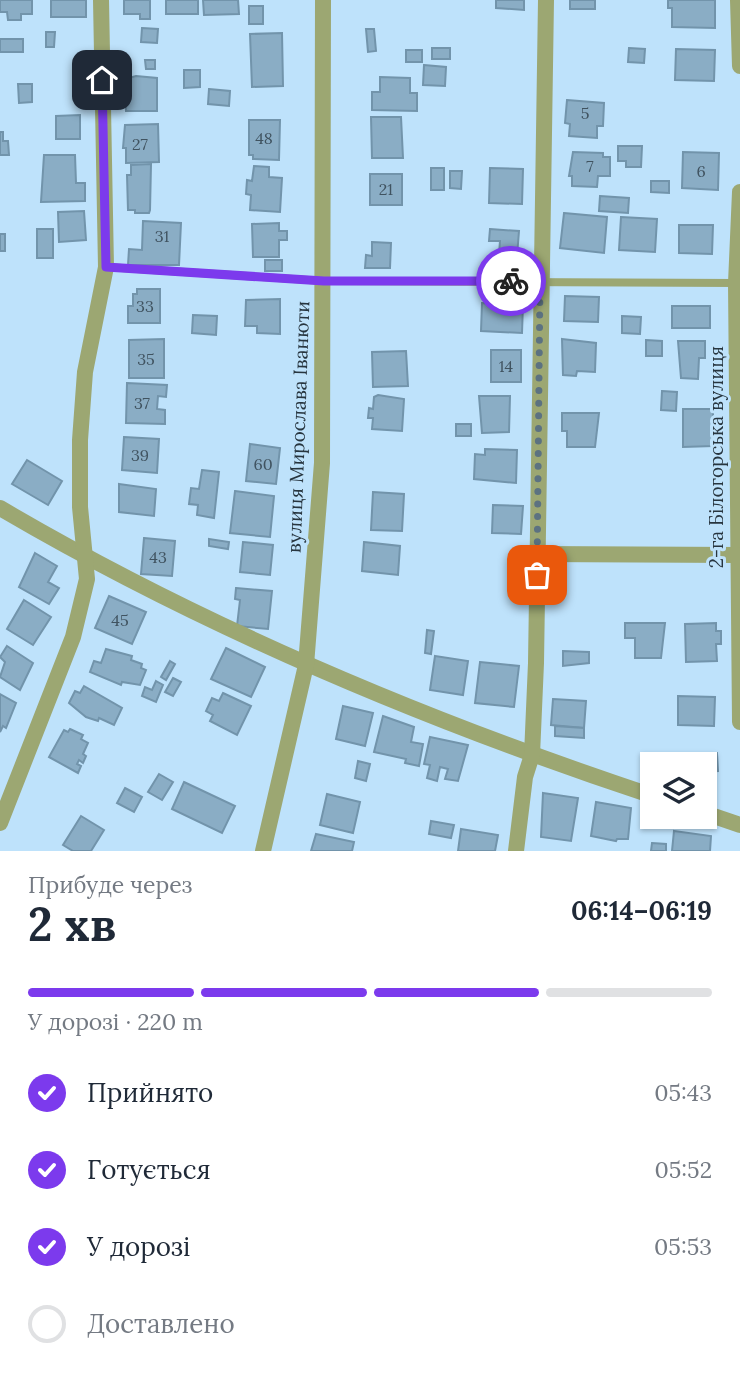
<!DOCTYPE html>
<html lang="uk">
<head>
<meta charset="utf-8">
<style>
	body { margin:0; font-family:Lora,serif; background:#f6f6f7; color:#1f2937; height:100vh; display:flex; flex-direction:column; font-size:26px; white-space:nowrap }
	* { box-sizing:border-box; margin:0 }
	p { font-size:23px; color:#747a83 }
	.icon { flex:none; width:38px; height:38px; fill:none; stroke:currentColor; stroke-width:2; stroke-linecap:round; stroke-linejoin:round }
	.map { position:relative; height:851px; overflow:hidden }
	.details { display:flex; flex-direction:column; background:#fff; flex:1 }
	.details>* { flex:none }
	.fabs { position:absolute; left:640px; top:752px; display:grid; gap:14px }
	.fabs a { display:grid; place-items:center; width:77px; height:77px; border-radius:0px; background:#fff; box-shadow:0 2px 5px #0004; font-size:35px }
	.pin { position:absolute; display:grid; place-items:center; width:60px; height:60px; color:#fff; margin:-30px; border-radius:14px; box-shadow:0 4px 10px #0006 }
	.courier { position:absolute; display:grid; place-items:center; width:70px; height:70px; margin:-35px; border:5px solid #7c3aed; border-radius:50%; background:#fff; color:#222; box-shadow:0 2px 9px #0007 }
	.overview em { font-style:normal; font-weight:800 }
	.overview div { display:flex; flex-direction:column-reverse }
	.overview { display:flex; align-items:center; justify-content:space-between; height:119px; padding:0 28px }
	h1 { font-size:46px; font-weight:800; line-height:52px }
	.bar { display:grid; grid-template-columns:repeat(4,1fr); gap:10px 7px; align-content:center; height:84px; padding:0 28px }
	.bar i { height:9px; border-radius:5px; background:#e0e1e3 }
	.bar .selected { background:#7c3aed }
	.bar p { grid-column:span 4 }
	ol { padding:0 28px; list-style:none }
	li { display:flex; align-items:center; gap:21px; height:77px }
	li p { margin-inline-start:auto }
	li .icon { padding:7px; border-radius:50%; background:#7c3aed; color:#fff; stroke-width:4 }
	li:last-child { color:#747a83 }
	li i { width:38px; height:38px; border:4px solid #e0e1e3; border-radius:50% }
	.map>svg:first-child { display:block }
	.building { fill:#8aadc5; stroke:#7294ab; stroke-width:2 }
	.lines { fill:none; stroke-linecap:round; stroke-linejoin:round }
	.service { stroke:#9ca772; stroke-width:8 }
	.minor { stroke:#9ca772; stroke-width:16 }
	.done { stroke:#5c7281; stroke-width:7; stroke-dasharray:0 12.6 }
	.route { stroke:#7c3aed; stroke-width:9 }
	.labels { text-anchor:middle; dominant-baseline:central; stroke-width:6; stroke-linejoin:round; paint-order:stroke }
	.number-label { font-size:16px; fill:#405360 }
	.street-label { font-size:19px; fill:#27353f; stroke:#bee2fb }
</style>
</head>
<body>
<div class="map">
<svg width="740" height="851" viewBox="0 0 740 851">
	<rect width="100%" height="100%" fill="#bee2fb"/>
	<g class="building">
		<polygon points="0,0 32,0 32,14 21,14 21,20 8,20 7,12 0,12"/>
		<rect x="51" y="0" width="35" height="17"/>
		<polygon points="124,0 150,0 150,19 140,19 140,14 124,14"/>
		<rect x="166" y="0" width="32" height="14"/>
		<polygon points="203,0 238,0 239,14 204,15"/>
		<polygon points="496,0 524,0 524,10 496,8"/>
		<rect x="570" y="0" width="25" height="9"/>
		<polygon points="668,0 715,0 715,28 672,27 672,8 668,8"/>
		<rect x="249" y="6" width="14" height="18"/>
		<polygon points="142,28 158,29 157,43 141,42"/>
		<polygon points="366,29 374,29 376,51 368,52"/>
		<polygon points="46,32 55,32 54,47 46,47"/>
		<polygon points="282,33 283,86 252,87 250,34"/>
		<rect x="0" y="39" width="23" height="13"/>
		<rect x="432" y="48" width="18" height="11"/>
		<polygon points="629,48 645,49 644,63 628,62"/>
		<polygon points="676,49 715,50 714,81 675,80"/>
		<rect x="406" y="50" width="16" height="12"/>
		<polygon points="145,60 155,60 155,69 146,69"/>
		<polygon points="424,65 446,67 445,86 423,85"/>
		<polygon points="184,70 200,70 200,87 184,88"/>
		<polygon points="136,76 157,78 157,111 126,111 125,79"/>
		<polygon points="380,77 410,78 410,93 417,93 417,111 372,110 372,92 380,92"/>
		<polygon points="18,84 32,84 32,102 19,103"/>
		<polygon points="209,89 230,91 229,106 208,104"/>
		<polygon points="567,100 604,103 603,126 597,126 597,138 569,136 570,124 565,123"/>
		<polygon points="80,115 80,139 56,139 56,116"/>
		<polygon points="371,117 401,117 403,158 372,158"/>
		<polygon points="249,120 280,120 279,160 253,159 253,155 249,155"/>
		<polygon points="158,124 159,162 126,163 126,148 123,148 125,125"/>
		<polygon points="0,132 3,132 3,141 8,141 9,155 0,155"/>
		<polygon points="618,146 642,146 641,167 626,167 626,161 618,161"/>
		<polygon points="573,152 603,153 603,157 610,157 610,176 598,176 597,187 572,186 572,176 569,176"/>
		<polygon points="683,152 719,153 718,190 682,188"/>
		<polygon points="44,155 75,155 76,183 85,183 85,201 41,202"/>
		<polygon points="151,164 150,210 149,213 135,213 135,210 128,210 127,175 131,175 131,165"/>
		<polygon points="254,166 269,167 269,177 282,178 280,212 250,210 251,195 246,194 247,180 252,181"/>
		<rect x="431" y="168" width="13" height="22"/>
		<polygon points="490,168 523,169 522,204 489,203"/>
		<polygon points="450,171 462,171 461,189 450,188"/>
		<rect x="370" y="174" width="32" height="31"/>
		<polygon points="651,181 669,181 669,193 651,192"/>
		<polygon points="600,196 629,198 628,213 599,211"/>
		<polygon points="84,211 86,240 59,242 58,212"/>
		<polygon points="564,213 607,217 604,253 560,248"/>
		<polygon points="621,217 657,219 655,252 619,250"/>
		<polygon points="143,221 181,223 179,265 128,265 129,249 142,250"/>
		<polygon points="279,223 279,231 287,231 287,240 279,240 279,257 253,257 252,224"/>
		<polygon points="679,225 713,225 712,254 679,253"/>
		<rect x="37" y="229" width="16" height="29"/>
		<polygon points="490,229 519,231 517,256 499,254 500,241 489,241"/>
		<rect x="0" y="234" width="5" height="17"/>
		<polygon points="372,242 391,243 390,268 365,268 366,255 372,256"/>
		<rect x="265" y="260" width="17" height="11"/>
		<polygon points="137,289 160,289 160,323 128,323 128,306 133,306 133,294 137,294"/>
		<polygon points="565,296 599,297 598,322 564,321"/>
		<polygon points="280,299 280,334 257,333 257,326 245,326 246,300"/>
		<polygon points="482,303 523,304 522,333 481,331"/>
		<rect x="672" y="306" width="38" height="22"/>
		<polygon points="193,315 217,316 216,335 192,333"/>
		<polygon points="622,316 641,317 640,334 622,333"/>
		<polygon points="164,339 164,378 129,378 129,340"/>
		<polygon points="562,339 596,343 595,372 577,371 576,376 563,375"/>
		<polygon points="646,340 662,341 662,356 646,356"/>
		<polygon points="678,341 705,341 705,358 699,358 698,379 681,378"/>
		<rect x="491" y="350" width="30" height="32"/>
		<polygon points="406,351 408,386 373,387 372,352"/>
		<polygon points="127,383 167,385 166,397 158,396 157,409 165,410 165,424 126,423"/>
		<polygon points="662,391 677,392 676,411 661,410"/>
		<polygon points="378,395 404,399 402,431 372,429 373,418 368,418 369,408 373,409 374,397"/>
		<polygon points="479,396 510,396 509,432 482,433"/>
		<polygon points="683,409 713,409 713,446 683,447"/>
		<polygon points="562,413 599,413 595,447 567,447 567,431 562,431"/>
		<rect x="456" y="424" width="15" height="12"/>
		<polygon points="124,437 159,439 157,473 122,470"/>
		<polygon points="250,444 280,448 276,484 246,481"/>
		<polygon points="485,449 517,450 516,483 474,479 475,454 485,455"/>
		<polygon points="27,460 62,481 48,505 12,484"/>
		<polygon points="202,470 219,472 214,518 197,515 198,505 189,504 191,488 199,489"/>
		<polygon points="119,484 156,489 154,516 119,512"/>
		<polygon points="235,491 274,496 270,537 230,533"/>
		<polygon points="373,492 404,494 402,531 371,530"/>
		<polygon points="493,505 523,506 521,534 492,533"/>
		<polygon points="144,538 175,541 172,576 141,574"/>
		<polygon points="209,539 229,542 228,549 209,546"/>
		<polygon points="243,542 273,545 270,575 240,572"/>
		<polygon points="364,542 400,546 398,575 362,571"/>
		<polygon points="35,553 57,566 48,582 59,588 49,604 19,587"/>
		<polygon points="236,588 272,591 268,629 237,626 240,600 235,599"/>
		<polygon points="109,596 146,612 132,644 95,628"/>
		<polygon points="24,600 51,617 33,645 7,629"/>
		<polygon points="625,623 665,623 661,658 635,658 635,638 625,638"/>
		<polygon points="716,623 716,631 721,631 721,644 716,644 717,661 686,662 685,624"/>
		<polygon points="427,630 434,631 431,654 425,653"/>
		<polygon points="7,646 33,663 20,690 0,677 5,662 0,657"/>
		<polygon points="226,648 265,667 251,697 211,679"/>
		<polygon points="106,649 132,656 131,660 142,664 141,668 146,670 140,685 122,682 121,685 90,672 94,661 101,663"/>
		<polygon points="563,651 589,652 589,663 563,666"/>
		<polygon points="435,656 468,661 463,695 430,690"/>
		<polygon points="170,661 175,664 166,680 161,677"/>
		<polygon points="480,662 519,666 514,707 475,703"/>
		<polygon points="173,678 181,682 173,696 165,692"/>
		<polygon points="156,681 163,685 156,702 142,696 145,687 152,690"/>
		<polygon points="84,686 122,708 114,725 99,718 98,721 86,717 69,703 75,691 80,693"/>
		<polygon points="223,693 251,706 237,735 210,721 213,715 206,711 212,698 219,701"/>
		<polygon points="0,694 16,703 6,728 3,726 0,732"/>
		<polygon points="678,696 715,697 714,726 678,725"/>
		<polygon points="553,699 586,701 584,728 551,725"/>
		<polygon points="343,706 373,713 365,746 336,739"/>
		<polygon points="383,716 414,727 411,742 423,744 419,766 405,763 406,759 374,752"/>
		<polygon points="555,726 584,728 584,738 555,736"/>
		<polygon points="70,729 83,735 81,739 88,743 83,754 86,756 83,763 79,760 77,764 81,766 78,773 49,757 64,730 68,732"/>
		<polygon points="430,737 468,745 458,781 445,779 448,769 440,767 437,781 427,778 430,765 424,764"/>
		<polygon points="717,753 718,771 705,772 705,765 687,765 687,755"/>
		<polygon points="358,761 370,764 366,781 355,778"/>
		<polygon points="159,774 173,782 162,800 148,792"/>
		<polygon points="184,782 235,806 222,833 172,809"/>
		<polygon points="125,788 142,797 134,812 117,803"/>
		<polygon points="543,793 578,798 571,841 541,837"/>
		<polygon points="327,794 360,802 353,833 320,825"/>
		<polygon points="596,802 631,808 628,839 617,839 616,841 591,836"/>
		<polygon points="81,816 104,830 91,851 73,851 63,845"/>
		<polygon points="431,821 454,825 451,838 429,834"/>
		<polygon points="461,829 498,835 495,851 458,851"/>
		<polygon points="674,831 711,836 710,851 672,851"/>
		<polygon points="316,834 354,842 352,851 311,851"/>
		<polygon points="652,843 666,844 666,851 651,851"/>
	</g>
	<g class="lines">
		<polyline class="service" points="106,267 324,281 737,283"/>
		<g class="minor">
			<polyline points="738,0 740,66"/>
			<polyline points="740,192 736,283 740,722"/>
			<path d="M0 508C206 629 427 721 653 796"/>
			<polyline points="537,554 737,555"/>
			<polyline points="705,813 740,825"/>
			<polyline points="0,823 73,637 87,579 80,507 80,440 85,372 106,267 101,0"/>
			<polyline points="263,851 306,665 322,463 323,0"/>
			<polyline points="516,851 525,777 532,755 536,663 546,0"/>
		</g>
	</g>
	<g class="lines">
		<polyline class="done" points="511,281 540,281 537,575"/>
		<polyline class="route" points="102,80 106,267 324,281 511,281"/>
	</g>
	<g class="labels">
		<g class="number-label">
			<text x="585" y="113">5</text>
			<text x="264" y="138">48</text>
			<text x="140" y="144">27</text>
			<text x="590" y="166">7</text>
			<text x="701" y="171">6</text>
			<text x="386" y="189">21</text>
			<text x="162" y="236">31</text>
			<text x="145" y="306">33</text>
			<text x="146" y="359">35</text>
			<text x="506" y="366">14</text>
			<text x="142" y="403">37</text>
			<text x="140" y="455">39</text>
			<text x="263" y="464">60</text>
			<text x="158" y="557">43</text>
			<text x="120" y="620">45</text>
		</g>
		<g class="street-label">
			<text transform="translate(298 427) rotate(-88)">вулиця Мирослава Іванюти</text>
			<text transform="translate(716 457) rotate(-90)">2-га Білогорська вулиця</text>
		</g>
	</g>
</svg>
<div class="fabs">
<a><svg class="icon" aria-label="layers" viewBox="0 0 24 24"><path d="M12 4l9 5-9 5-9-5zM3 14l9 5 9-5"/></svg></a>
</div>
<div class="pin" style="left:537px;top:575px;background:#ea580c"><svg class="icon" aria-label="bag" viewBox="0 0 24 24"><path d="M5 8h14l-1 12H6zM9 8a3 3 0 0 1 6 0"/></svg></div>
<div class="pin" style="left:102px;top:80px;background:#1f2937"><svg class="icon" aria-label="home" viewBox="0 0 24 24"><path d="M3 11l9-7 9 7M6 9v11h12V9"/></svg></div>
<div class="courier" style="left:511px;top:281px"><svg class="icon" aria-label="bike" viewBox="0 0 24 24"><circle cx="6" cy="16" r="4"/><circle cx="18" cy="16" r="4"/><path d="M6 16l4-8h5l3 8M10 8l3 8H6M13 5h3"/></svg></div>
</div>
<section class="details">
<div class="overview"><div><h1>2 хв</h1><p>Прибуде через</p></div><em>06:14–06:19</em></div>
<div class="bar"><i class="selected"></i><i class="selected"></i><i class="selected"></i><i></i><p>У дорозі · 220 m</p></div>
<ol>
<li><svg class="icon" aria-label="check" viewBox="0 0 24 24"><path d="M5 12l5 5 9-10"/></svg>Прийнято<p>05:43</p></li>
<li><svg class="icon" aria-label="check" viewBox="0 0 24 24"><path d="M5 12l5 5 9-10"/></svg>Готується<p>05:52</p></li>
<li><svg class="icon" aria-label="check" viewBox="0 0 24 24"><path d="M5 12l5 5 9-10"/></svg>У дорозі<p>05:53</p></li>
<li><i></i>Доставлено</li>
</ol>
</section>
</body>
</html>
